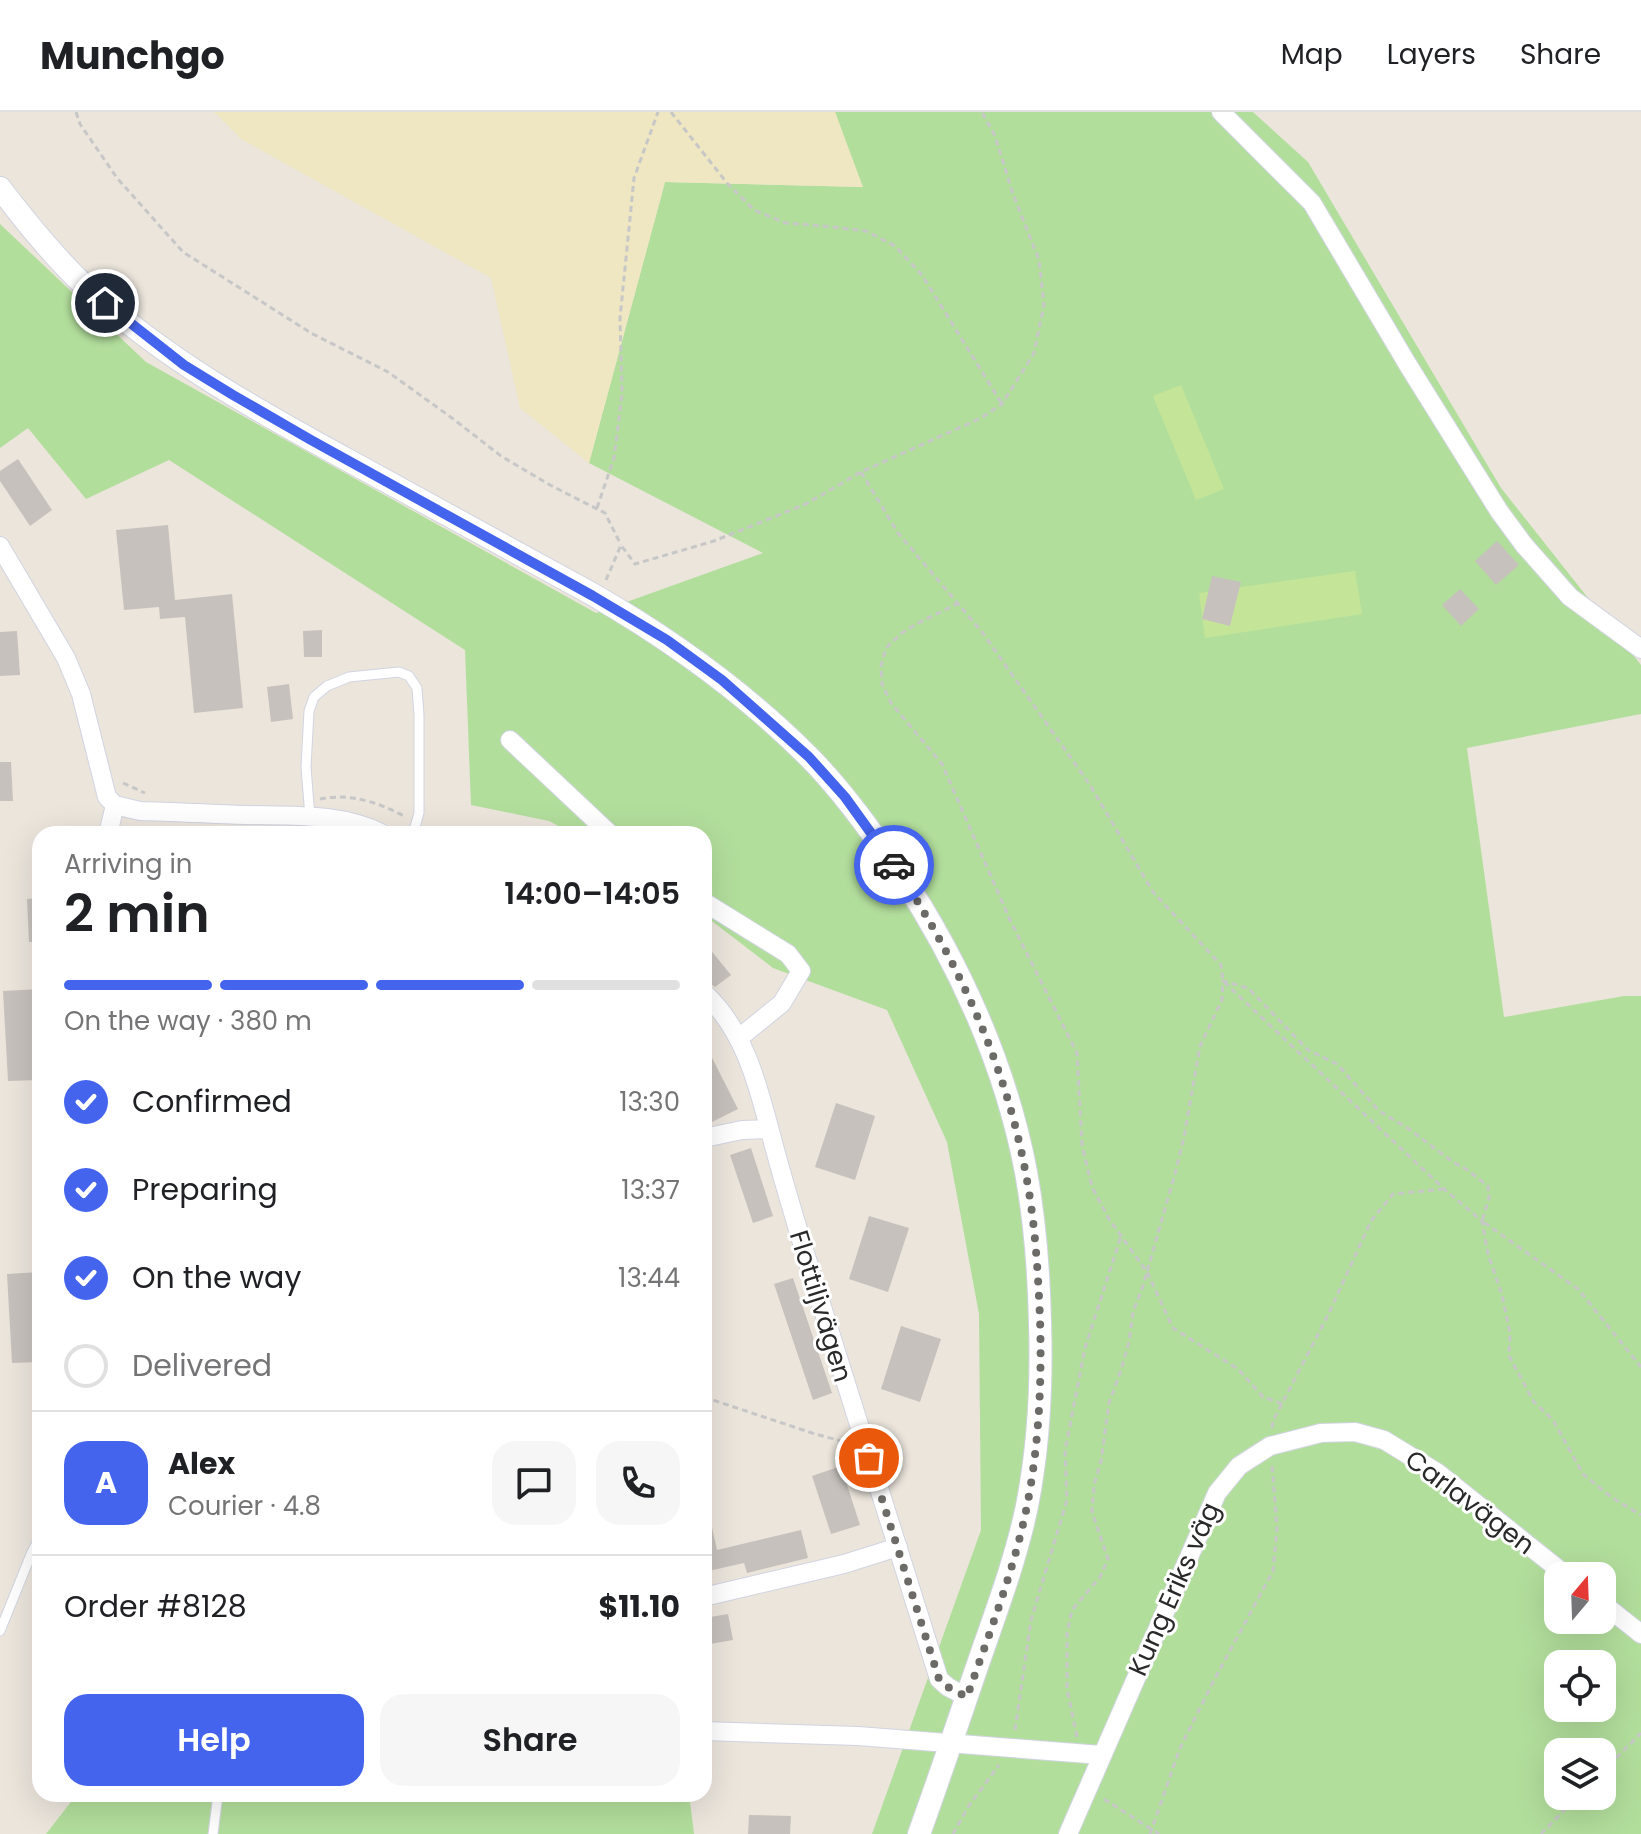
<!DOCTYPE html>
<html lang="en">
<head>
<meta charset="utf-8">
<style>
	body { margin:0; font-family:Poppins,sans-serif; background:#f6f6f6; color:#202124; height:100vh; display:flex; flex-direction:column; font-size:30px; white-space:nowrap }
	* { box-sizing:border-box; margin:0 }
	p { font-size:26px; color:#757577 }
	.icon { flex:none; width:44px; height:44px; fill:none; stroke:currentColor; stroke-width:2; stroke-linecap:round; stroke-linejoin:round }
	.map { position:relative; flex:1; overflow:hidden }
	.panel { position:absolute; left:32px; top:714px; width:680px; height:976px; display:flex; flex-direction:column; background:#fff; border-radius:24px; box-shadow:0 8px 32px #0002 }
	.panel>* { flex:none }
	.needle { width:52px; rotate:19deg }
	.fabs { position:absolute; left:1544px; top:1450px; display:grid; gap:16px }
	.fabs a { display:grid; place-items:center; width:72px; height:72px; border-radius:16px; background:#fff; box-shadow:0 8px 32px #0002; font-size:40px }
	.pin { position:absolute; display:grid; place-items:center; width:68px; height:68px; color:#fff; margin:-34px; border:4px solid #fff; border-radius:50%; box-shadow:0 2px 8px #0007 }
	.courier { position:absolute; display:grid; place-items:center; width:80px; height:80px; margin:-40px; border:6px solid #4564ee; border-radius:50%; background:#fff; color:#222; box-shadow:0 2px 10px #0007 }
	.summary em { font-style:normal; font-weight:600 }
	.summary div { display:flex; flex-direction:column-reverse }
	.summary { display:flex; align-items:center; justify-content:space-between; height:136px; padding:0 32px }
	h1 { font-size:52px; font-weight:600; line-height:60px }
	.bar { display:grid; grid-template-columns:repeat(4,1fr); gap:12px 8px; align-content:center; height:96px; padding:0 32px }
	.bar i { height:10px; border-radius:6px; background:#e0e0e0 }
	.bar .on { background:#4564ee }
	.bar p { grid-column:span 4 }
	.line { display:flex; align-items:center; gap:20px; padding:0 32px; border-top:2px solid #e0e0e0 }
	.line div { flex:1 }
	.round { display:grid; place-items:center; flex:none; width:84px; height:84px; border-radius:24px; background:#f6f6f6 }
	ol { padding:0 32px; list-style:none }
	li { display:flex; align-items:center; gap:24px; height:88px }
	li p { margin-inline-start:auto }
	li .icon { padding:8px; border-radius:50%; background:#4564ee; color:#fff; stroke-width:4 }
	li:last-child { color:#757577 }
	li i { width:44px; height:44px; border:4px solid #e0e0e0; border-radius:50% }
	.primary-button { display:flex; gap:16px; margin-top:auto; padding:16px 32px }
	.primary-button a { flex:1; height:92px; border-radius:24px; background:#4564ee; color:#fff; font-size:32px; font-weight:600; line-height:92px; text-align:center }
	.primary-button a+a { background:#f6f6f6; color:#202124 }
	header { display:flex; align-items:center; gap:48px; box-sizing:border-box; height:112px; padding:0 40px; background:#fff; border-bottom:2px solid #e0e0e0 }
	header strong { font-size:38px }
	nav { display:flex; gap:44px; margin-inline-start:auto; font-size:28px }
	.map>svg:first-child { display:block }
	.green { fill:#b2de9c; fill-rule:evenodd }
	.sand { fill:#eee7c1 }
	.pitch { fill:#c4e598 }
	.building { fill:#c6c1bc }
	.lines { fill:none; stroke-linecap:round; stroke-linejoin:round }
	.service-casing { stroke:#d1d4e1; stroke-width:11 }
	.minor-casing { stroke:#d1d4e1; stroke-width:20 }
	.tertiary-casing { stroke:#d1d4e1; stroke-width:24 }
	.path { stroke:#c7c7c7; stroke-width:3; stroke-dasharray:6 4; stroke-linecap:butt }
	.service { stroke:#fff; stroke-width:9 }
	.minor { stroke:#fff; stroke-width:18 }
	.tertiary { stroke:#fff; stroke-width:22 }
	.done { stroke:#6d6b68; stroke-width:8; stroke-dasharray:0 14.4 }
	.route { stroke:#4564ee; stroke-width:10 }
	.labels { text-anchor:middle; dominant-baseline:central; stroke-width:6; stroke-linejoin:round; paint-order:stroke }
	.street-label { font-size:26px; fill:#292929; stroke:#fff }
</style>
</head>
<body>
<header>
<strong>Munchgo</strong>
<nav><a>Map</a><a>Layers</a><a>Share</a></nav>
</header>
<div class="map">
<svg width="1641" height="1722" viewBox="0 0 1641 1722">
	<rect width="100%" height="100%" fill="#ebe5dc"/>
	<g class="green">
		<path d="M835 0H1253L1308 50 1501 376 1641 553V602L1467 636 1504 905 1624 884H1641V1722H872L981 1418 979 1202 947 1030 887 898 773 856 704 803V722H573L549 709 471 693 465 538 169 348 86 387 28 316 0 336V112L146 250 596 501 763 441 589 351 665 70 862 75ZM1558 1464H1602V1508H1558ZM1558 1552H1602V1596H1558ZM1558 1640H1602V1684H1558Z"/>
		<polygon points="77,1682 689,1682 694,1722 46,1722"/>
	</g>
	<polygon class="sand" points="214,0 835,0 863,75 665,70 589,351 520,296 491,166 241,27"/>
	<g class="pitch">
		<polygon points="1181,273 1224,377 1196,388 1153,284"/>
		<polygon points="1355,459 1362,502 1205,526 1199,481"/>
	</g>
	<g class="building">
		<polygon points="18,347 52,398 30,414 0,369 0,359"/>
		<polygon points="168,413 175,488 232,482 243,596 194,601 185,505 160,507 159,495 124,498 116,418"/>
		<polygon points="1497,429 1519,453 1496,473 1475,449"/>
		<polygon points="1212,464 1241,470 1230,514 1202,507"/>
		<polygon points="1460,477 1479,497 1461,514 1442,493"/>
		<polygon points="322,518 322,545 304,545 303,519"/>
		<polygon points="17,519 20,563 0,564 0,520"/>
		<polygon points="289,572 293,607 271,610 267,575"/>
		<polygon points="0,650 11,650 13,689 0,689"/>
		<polygon points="40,786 40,830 29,830 27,787"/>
		<polygon points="704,830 731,863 715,875 708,870 704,869"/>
		<polygon points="40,877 40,968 8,969 3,879"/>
		<polygon points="704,930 738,997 710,1011 704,1000"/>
		<polygon points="836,991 875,1004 855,1068 815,1055"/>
		<polygon points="751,1036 773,1104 753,1111 730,1043"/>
		<polygon points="869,1104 909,1116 888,1180 849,1167"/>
		<polygon points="40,1160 40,1250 12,1251 7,1162"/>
		<polygon points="793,1166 832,1281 813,1288 774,1172"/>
		<polygon points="901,1214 941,1227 920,1290 881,1277"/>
		<polygon points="841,1354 860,1413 831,1422 812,1364"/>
		<polygon points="704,1406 710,1406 717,1438 801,1418 808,1446 747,1461 744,1451 704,1460"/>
		<polygon points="728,1502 733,1528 704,1533 704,1506"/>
		<polygon points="749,1703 791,1704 790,1722 748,1722"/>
	</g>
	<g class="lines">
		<g class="service-casing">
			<g id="service">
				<polyline points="310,705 306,655 309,599 314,585 327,574 349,565 399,560 409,564 417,576 419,603 419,701 413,722"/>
				<polyline points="0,1519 32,1440 40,1425"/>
				<polyline points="213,1722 218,1682"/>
			</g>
		</g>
		<g class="minor-casing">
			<g id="minor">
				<polyline points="1221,0 1312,91 1408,253 1499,399 1524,433 1570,485 1641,537"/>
				<path d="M0 434 66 546 81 582 107 685 115 693 140 699C176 700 212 702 247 703 292 704 343 701 383 722"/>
				<polyline points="510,628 610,722"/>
				<polyline points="108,722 115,693"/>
				<polyline points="704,790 788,842 801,859 782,891 739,926"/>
				<path d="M704 881C750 923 761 988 777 1045 786 1078 796 1111 806 1144 850 1285 895 1426 939 1567L948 1575 967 1585"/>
				<polyline points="704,1026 742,1018 769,1017"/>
				<polyline points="704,1482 712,1483 844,1452 898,1435"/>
				<polyline points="1602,1491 1641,1522"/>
				<polyline points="704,1619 858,1624 1101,1643"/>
				<polyline points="1068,1722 1217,1381 1239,1354 1270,1334 1321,1321 1355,1320 1384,1328 1438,1361 1567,1464"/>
			</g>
		</g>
		<g class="tertiary-casing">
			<path id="tertiary" d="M0 76C26 110 53 144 85 174 165 248 260 300 355 352 434 395 513 438 592 482 670 527 744 580 808 644 843 679 873 721 901 763 960 852 1006 955 1026 1060 1035 1110 1039 1160 1040 1211 1042 1272 1039 1333 1027 1394 1016 1447 997 1497 979 1549 959 1607 940 1664 919 1722"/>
		</g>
		<g class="path">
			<polyline points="76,0 80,12 117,66 183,140 311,221 388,260 452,306 501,344 550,373 605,401 621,433"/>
			<polyline points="671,0 727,71 754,98 786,111 823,114 866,119 895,134 922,163 1002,292"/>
			<polyline points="861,360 898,421 982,520 1090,673 1153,780 1221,853 1223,869 1444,1077 1482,1109 1488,1142 1502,1183 1510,1221 1509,1244 1534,1290 1553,1308 1583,1362 1611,1385 1641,1403"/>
			<polyline points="597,396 614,346 622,282 620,206 634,66 658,0"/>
			<polyline points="606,468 621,433 635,452 714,429 806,392 861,360 981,306 1002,292 1034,241 1044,193 1039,148 1013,82 995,24 982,0"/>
			<polyline points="959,491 916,512 902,521 886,536 881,554 882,572 891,591 942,652 1010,808 1077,941 1082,1033 1092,1075 1109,1107 1147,1160 1173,1216 1238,1257 1263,1285 1283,1292"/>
			<polyline points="123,671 145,681"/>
			<path d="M320 687C350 681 377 690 404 704"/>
			<polyline points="704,1285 815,1322 845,1330"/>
			<polyline points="1272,1316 1273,1309 1328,1203 1371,1109 1393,1082 1444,1077"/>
			<polyline points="1015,1618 1031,1508 1067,1388 1065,1339 1085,1236 1121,1124"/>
			<polyline points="1077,1625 1067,1577 1067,1521 1072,1498 1100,1465 1108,1447 1092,1400 1094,1373 1101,1349 1109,1291 1121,1258 1129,1230 1133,1200 1143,1174 1176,1058 1184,1025 1200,934 1222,888 1223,869 1248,876 1308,938 1337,952 1379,999 1409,1017 1453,1050 1466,1057 1488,1074 1489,1086 1482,1109 1578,1177 1641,1255"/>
			<polyline points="1602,1660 1641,1621"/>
			<polyline points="1104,1687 1159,1722"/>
			<polyline points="953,1722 968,1695 999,1653"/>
			<polyline points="1150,1722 1180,1636 1213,1570 1273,1459 1277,1417 1272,1352"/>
			<polyline points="1541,1722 1578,1684"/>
		</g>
		<use href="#service" class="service"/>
		<use href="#minor" class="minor"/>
		<use href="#tertiary" class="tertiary"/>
	</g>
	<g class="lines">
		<path class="done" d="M869 1346 939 1567 948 1575 967 1585C989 1522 1014 1459 1027 1394 1039 1333 1042 1269 1040 1207 1038 1159 1035 1110 1026 1063 1006 952 956 845 894 753"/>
		<polyline class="route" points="105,191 184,253 233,283 311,328 593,484 667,528 722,568 809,645 845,685 894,753"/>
	</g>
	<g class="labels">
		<g class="street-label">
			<text transform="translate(821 1194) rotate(73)">Flottiljvägen</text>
			<text transform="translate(1470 1390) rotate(37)">Carlavägen</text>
			<text transform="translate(1174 1477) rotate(-66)">Kung Eriks väg</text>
		</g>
	</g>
</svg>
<div class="fabs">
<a><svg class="needle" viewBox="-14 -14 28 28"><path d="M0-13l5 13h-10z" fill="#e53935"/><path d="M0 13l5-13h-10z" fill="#757577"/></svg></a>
<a><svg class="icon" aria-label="locate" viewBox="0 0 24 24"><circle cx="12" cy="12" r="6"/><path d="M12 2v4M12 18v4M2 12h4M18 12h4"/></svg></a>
<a><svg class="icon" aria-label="layers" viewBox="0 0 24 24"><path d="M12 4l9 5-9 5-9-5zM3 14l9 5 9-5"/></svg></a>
</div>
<div class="pin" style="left:869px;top:1346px;background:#ea580c"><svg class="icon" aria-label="bag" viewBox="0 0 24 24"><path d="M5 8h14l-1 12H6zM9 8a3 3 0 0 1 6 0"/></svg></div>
<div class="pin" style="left:105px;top:191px;background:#1f2937"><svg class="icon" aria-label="home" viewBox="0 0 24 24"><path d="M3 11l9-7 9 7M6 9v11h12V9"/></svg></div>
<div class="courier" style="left:894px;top:753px"><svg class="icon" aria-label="car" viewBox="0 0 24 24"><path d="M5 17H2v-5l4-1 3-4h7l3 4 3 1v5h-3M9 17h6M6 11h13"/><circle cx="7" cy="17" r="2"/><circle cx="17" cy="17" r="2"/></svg></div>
<section class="panel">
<div class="summary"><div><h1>2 min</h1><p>Arriving in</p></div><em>14:00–14:05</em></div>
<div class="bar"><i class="on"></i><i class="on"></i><i class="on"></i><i></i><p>On the way · 380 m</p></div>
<ol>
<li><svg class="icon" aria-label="check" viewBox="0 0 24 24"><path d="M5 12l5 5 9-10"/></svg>Confirmed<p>13:30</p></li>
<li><svg class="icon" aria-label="check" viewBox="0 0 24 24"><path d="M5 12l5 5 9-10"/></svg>Preparing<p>13:37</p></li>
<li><svg class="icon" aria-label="check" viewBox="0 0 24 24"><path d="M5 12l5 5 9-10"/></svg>On the way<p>13:44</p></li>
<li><i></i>Delivered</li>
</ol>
<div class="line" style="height:144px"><b class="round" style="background:#4564ee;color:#fff">A</b><div><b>Alex</b><p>Courier · 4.8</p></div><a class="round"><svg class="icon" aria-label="chat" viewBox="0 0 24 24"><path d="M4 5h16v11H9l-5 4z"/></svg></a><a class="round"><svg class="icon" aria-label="phone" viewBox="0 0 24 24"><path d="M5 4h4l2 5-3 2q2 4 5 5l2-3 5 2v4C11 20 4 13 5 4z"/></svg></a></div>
<div class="line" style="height:104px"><div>Order #8128</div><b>$11.10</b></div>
<div class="primary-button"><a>Help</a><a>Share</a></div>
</section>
</div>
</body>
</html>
